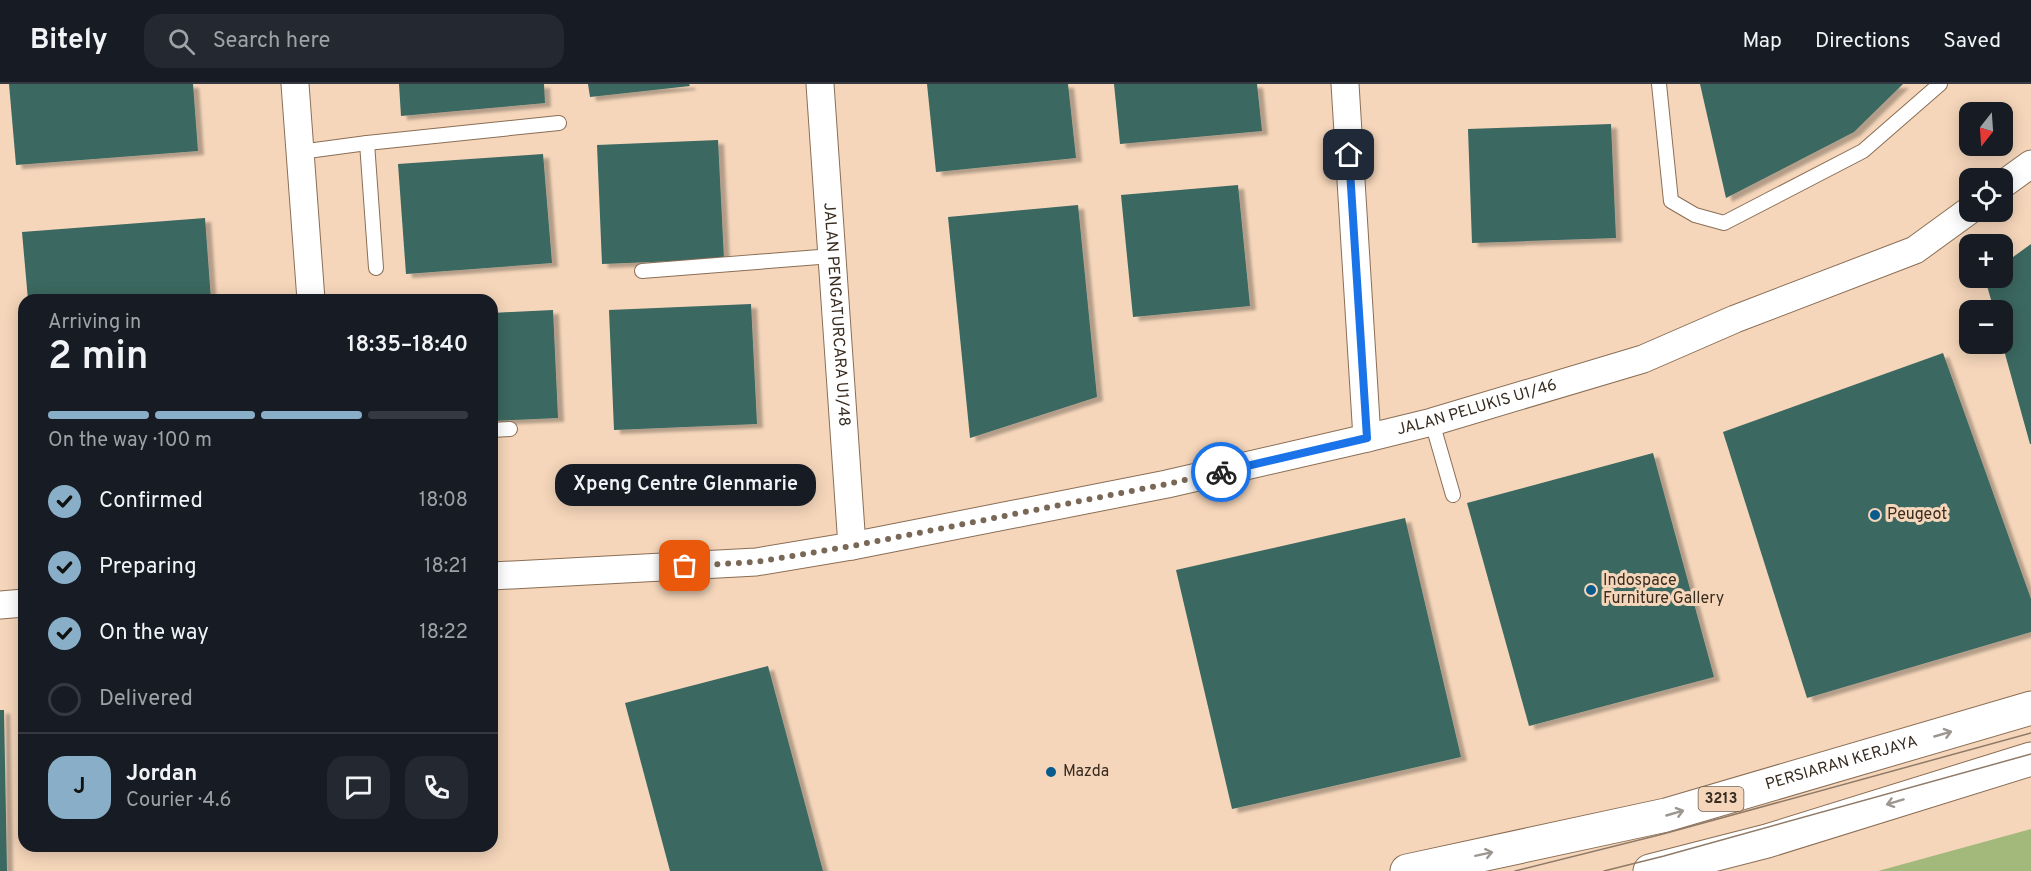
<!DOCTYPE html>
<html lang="en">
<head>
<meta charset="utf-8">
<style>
	body { margin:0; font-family:Overpass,sans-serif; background:#242831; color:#f1f3f6; height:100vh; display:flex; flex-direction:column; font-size:22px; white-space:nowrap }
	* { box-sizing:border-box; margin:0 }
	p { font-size:20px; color:#9ea1a6 }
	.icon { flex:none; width:33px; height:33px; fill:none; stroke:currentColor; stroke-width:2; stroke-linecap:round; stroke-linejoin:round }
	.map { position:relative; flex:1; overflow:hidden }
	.drawer { position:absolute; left:18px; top:210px; width:480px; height:558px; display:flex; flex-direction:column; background:#171b24; border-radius:18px; box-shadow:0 3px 15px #0003 }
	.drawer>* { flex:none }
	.needle { width:39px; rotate:197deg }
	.tools { position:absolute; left:1959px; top:18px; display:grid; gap:12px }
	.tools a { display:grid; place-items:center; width:54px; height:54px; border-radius:12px; background:#171b24; box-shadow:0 3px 15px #0003; font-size:30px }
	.pin { position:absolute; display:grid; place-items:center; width:51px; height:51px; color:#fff; margin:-26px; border-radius:12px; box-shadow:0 3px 9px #0006 }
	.courier { position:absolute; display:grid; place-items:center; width:60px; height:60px; margin:-30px; border:4px solid #1a73e8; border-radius:50%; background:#fff; color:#222; box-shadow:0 2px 8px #0007 }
	.bubble { position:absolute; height:42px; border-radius:18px; background:#171b24; box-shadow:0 3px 15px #0003; font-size:20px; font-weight:600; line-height:42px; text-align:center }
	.overview em { font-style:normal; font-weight:600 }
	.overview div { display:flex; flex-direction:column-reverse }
	.overview { display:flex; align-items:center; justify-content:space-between; height:102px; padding:0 30px }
	h1 { font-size:39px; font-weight:600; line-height:45px }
	.bar { display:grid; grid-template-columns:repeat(4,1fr); gap:9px 6px; align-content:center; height:72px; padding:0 30px }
	.bar i { height:8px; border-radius:4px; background:#363941 }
	.bar .on { background:#89aec7 }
	.bar p { grid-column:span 4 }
	.line { display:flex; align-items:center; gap:15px; padding:0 30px; border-top:2px solid #363941 }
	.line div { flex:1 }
	.round { display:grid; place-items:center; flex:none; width:63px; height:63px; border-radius:18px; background:#242831 }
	ol { padding:0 30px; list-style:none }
	li { display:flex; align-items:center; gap:18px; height:66px }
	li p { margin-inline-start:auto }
	li .icon { padding:6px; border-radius:50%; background:#89aec7; color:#111; stroke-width:4 }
	li:last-child { color:#9ea1a6 }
	li i { width:33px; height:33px; border:3px solid #363941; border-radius:50% }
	header { display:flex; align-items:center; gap:36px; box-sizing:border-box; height:84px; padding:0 30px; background:#171b24; border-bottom:2px solid #363941 }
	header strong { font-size:28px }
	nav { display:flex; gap:33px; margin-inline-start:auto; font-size:21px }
	.search { width:420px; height:54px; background:#242831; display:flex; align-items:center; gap:15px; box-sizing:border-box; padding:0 21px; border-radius:18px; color:#9ea1a6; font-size:22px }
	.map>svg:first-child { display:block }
	.green { fill:#a3b97c }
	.building { fill:#3a6760; filter:url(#shadow) }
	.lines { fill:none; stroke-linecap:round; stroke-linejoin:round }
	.service-casing { stroke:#8a6e55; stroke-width:16 }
	.minor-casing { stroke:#8a6e55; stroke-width:29 }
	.primary-casing { stroke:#8a6e55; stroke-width:35 }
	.service { stroke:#fff; stroke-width:14 }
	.minor { stroke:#fff; stroke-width:27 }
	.primary { stroke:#fff; stroke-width:33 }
	.tram { stroke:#8f7a67; stroke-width:1.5 }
	.oneway { stroke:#9c9690 }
	.done { stroke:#7a6857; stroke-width:6; stroke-dasharray:0 10.8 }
	.route { stroke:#1a73e8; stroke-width:8 }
	.poi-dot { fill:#095a8d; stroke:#f5d6ba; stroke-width:2 }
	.labels { text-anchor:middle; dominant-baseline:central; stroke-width:6; stroke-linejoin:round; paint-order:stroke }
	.shield { fill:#f5d6ba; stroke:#715f4f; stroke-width:1.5 }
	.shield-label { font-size:15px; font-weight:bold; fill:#382c21 }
	.street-label { font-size:16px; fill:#382c21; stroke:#f5d6ba }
	.poi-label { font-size:16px; fill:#382c21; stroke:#f5d6ba; text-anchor:start }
</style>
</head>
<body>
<header>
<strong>Bitely</strong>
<div class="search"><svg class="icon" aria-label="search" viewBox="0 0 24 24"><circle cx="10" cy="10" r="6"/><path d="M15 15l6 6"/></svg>Search here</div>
<nav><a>Map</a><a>Directions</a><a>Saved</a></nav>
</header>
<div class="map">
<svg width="2031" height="787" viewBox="0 0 2031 787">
	<defs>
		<filter id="shadow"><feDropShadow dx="6" dy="4" stdDeviation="1.5" flood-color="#0004"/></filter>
	</defs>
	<rect width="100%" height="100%" fill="#f5d6ba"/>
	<polygon class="green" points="2031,745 2031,787 1878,787"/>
	<g class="building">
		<polygon points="9,0 193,0 198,67 16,81"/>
		<polygon points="399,0 544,0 545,19 401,32"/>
		<polygon points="588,0 689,0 690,2 590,13"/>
		<polygon points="927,0 1068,0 1076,74 936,88"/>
		<polygon points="1114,0 1257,0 1262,47 1120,60"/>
		<polygon points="1700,0 1903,0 1854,48 1726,114"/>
		<polygon points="1611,40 1616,154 1472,159 1468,45"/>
		<polygon points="718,56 724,175 602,180 597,61"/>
		<polygon points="543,70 552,179 406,190 398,80"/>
		<polygon points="1238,101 1250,222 1133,233 1121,111"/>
		<polygon points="1078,121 1097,313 970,354 948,133"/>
		<polygon points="205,134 211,216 28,216 22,148"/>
		<polygon points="2031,160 2031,360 2030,360 2002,259 2002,226 1994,226 1985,195 2002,194 2002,181"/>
		<polygon points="751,220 757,340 614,346 609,226"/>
		<polygon points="553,226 558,334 492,337 492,229"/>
		<polygon points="1943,269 2031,515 2031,548 1807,614 1723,348"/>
		<polygon points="1653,369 1714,593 1529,642 1467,419"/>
		<polygon points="1405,434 1461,673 1232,725 1176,486"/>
		<polygon points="768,582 823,787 670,787 625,619"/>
		<polygon points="0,626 4,626 7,787 0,787"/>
	</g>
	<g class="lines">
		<g class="service-casing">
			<g id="service">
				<polyline points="1659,0 1671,117 1695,131 1724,139 1863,67 1940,0"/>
				<polyline points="367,59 376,184"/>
				<polyline points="300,68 367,59 559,39"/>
				<polyline points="642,187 832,172"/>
				<polyline points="1432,338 1453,411"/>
				<polyline points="492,346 510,345"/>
			</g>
		</g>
		<g class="minor-casing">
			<g id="minor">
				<polyline points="295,0 311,216"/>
				<path id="s1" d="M820 0 852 462"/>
				<polyline points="1345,0 1367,354"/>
				<polyline points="2002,101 2031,80"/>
				<path id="s2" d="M492 492 756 478 852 462 1167 400 1367 354 1432 338 1643 275 1735 235 1915 166 1970 126"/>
				<polyline points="0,521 24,519"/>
			</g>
		</g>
		<g class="primary-casing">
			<g id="primary">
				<path id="s3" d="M1407 787 1666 731 2031 624"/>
				<polyline points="1650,787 1767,757 2031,675"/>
			</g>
		</g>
		<use href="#service" class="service"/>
		<use href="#minor" class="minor"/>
		<use href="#primary" class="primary"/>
		<g class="tram">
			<polyline points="1515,787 1663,750 2031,649"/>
			<polyline points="1604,787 1664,772 2031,670"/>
		</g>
	</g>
	<defs><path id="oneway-shaft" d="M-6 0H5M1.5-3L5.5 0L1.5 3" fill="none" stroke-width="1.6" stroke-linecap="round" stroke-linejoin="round" transform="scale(1.5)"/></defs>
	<g class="oneway">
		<use href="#oneway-shaft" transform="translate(1943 650) rotate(-16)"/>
		<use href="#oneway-shaft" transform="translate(1895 718) rotate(163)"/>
		<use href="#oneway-shaft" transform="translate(1675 729) rotate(-16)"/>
		<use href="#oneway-shaft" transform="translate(1484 770) rotate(-12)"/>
	</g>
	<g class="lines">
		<polyline class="done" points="685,482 756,478 852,462 1167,400 1221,388"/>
		<polyline class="route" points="1221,388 1367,354 1349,71"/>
	</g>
	<g class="poi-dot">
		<circle cx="1875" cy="431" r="6"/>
		<circle cx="1591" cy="506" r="6"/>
		<circle cx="1051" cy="688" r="6"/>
	</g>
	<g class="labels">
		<rect class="shield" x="1698.5" y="703" width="45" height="24" rx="4.5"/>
		<g class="shield-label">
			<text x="1721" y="715">3213</text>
		</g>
		<g class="street-label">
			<text stroke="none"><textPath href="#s1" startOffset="231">JALAN PENGATURCARA U1/48</textPath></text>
			<text stroke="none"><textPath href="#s2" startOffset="1002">JALAN PELUKIS U1/46</textPath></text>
			<text stroke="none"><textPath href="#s3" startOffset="448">PERSIARAN KERJAYA</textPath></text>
		</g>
		<g class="poi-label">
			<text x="1887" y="431">Peugeot</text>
			<text x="1603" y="497">Indospace<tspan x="1603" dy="18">Furniture Gallery</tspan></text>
			<text x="1063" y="688">Mazda</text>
		</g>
	</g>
</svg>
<div class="tools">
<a><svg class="needle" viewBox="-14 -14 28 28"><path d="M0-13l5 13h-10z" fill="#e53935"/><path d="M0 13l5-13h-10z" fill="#9ea1a6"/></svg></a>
<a><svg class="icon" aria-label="locate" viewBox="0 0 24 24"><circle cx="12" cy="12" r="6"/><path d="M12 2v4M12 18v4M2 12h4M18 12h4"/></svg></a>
<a>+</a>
<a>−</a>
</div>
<div class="pin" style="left:685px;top:482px;background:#ea580c"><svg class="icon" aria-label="bag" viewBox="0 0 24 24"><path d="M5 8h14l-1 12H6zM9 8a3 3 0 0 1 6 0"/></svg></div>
<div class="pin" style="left:1349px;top:71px;background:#1f2937"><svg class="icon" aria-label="home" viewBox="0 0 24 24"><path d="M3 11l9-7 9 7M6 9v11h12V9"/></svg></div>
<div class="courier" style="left:1221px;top:388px"><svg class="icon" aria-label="bike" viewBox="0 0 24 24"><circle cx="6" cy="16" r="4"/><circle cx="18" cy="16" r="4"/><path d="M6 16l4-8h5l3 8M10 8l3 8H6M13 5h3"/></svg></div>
<div class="bubble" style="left:555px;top:380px;width:261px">Xpeng Centre Glenmarie</div>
<section class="drawer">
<div class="overview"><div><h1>2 min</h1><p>Arriving in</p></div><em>18:35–18:40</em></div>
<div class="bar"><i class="on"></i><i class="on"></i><i class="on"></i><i></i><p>On the way · 100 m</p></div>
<ol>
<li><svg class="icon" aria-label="check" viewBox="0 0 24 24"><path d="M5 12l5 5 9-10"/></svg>Confirmed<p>18:08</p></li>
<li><svg class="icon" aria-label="check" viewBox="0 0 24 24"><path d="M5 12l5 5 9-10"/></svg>Preparing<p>18:21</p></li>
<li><svg class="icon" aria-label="check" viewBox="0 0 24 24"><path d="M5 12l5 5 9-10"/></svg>On the way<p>18:22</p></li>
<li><i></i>Delivered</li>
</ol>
<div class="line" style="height:108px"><b class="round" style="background:#89aec7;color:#111">J</b><div><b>Jordan</b><p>Courier · 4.6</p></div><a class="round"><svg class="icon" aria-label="chat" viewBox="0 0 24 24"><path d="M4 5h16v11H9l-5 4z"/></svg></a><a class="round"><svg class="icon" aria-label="phone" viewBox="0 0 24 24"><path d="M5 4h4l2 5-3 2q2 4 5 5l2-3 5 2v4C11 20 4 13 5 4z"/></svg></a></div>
</section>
</div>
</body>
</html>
